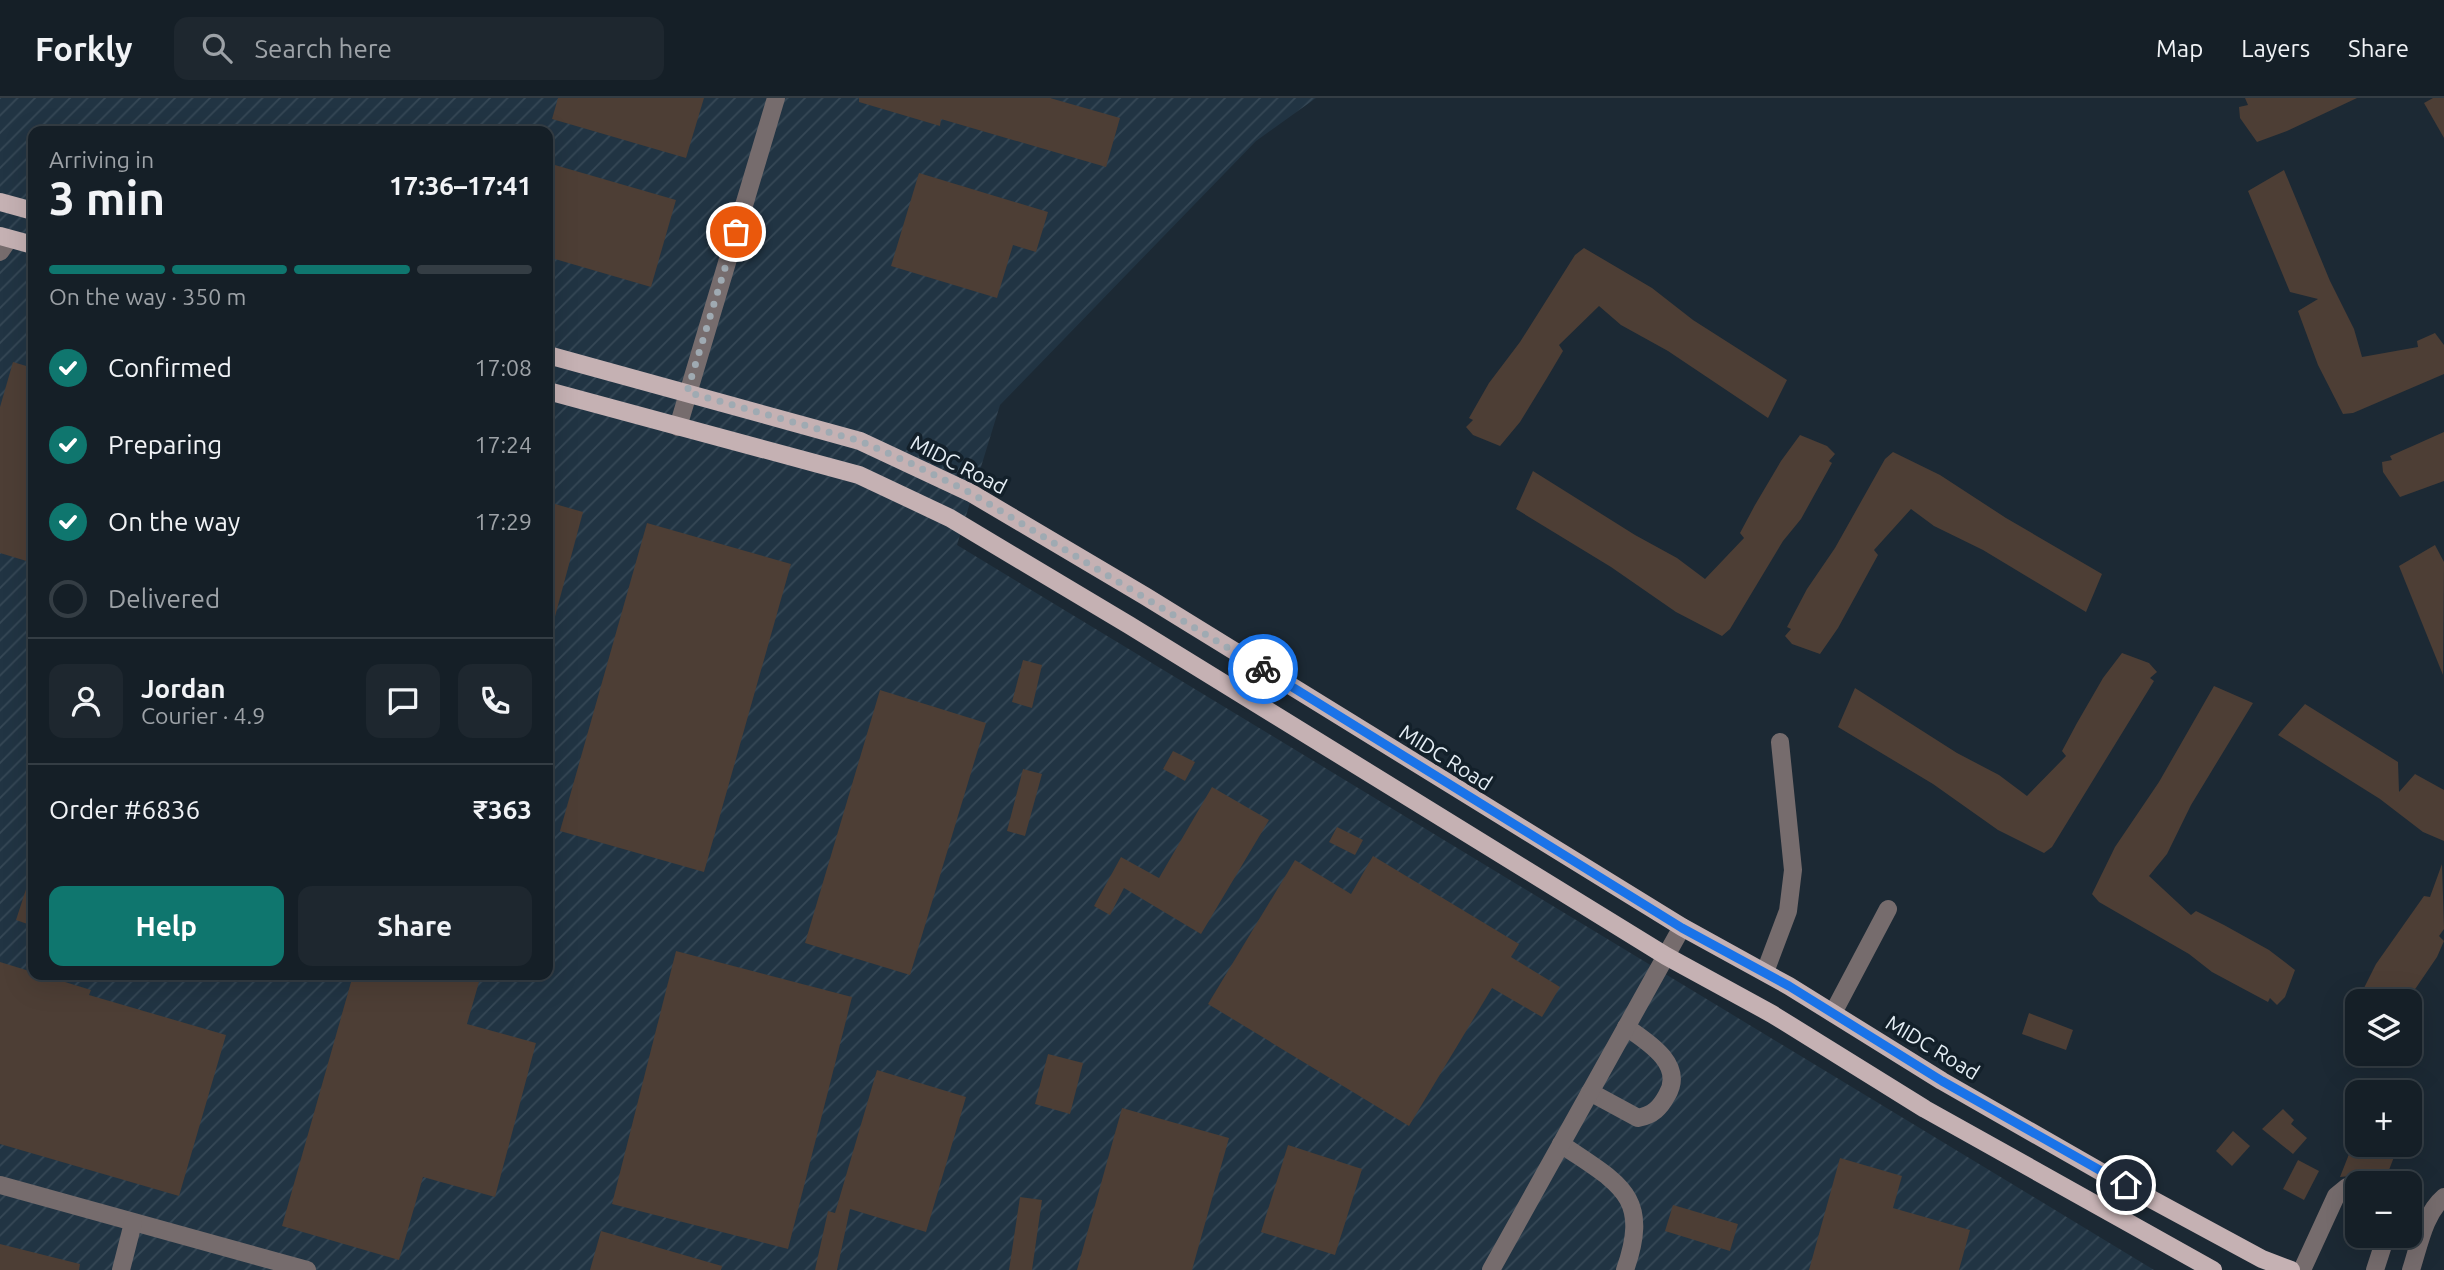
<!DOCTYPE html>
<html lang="en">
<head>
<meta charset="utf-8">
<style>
	body { margin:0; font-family:Ubuntu,sans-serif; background:#1e272f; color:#f1f3f6; height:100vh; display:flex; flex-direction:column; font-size:26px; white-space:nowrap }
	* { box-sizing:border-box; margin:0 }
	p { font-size:23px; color:#9da2a7 }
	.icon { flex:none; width:38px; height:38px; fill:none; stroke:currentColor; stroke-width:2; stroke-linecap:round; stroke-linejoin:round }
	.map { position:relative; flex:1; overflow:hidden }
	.panel { position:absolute; left:28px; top:28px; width:525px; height:854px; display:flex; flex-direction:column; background:#151f27; border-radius:14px; box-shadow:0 7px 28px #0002,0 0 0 2px #343d44 }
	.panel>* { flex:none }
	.tools { position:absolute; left:2345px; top:891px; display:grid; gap:14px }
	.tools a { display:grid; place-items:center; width:77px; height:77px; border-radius:14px; background:#151f27; box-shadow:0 7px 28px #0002,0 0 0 2px #343d44; font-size:35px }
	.pin { position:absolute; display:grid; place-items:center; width:60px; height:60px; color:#fff; margin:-30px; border:4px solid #fff; border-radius:50%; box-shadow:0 2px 7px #0007 }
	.courier { position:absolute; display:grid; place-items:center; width:70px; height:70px; margin:-35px; border:5px solid #1a73e8; border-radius:50%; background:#fff; color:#222; box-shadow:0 2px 9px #0007 }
	.overview em { font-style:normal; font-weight:700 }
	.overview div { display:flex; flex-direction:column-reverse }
	.overview { display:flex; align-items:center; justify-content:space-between; height:119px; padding:0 21px }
	h1 { font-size:46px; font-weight:700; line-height:52px }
	.bar { display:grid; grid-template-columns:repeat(4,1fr); gap:10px 7px; align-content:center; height:84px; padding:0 21px }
	.bar i { height:9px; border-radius:5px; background:#343d44 }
	.bar .on { background:#0f766e }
	.bar p { grid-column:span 4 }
	.line { display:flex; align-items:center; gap:18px; padding:0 21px; border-top:2px solid #343d44 }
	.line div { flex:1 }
	.round { display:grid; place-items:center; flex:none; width:74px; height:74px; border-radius:14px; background:#1e272f }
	ol { padding:0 21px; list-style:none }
	li { display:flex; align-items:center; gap:21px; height:77px }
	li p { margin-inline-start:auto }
	li .icon { padding:7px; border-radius:50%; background:#0f766e; color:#fff; stroke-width:4 }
	li:last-child { color:#9da2a7 }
	li i { width:38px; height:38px; border:4px solid #343d44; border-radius:50% }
	.cta { display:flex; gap:14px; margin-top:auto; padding:14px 21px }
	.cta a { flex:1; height:80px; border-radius:14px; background:#0f766e; color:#fff; font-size:28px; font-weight:700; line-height:80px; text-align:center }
	.cta a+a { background:#1e272f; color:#f1f3f6 }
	header { display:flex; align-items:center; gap:42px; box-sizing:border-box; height:98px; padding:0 35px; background:#151f27; border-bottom:2px solid #343d44 }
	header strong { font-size:33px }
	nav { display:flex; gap:38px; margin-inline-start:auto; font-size:24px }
	.search { width:490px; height:63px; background:#1e272f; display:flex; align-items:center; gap:18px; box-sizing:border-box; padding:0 24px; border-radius:14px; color:#9da2a7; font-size:26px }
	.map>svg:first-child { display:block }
	.industrial { fill:url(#industrial-furrows); fill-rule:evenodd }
	.building { fill:#4d3e35 }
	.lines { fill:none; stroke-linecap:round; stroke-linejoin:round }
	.minor { stroke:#766c6d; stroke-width:18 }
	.major { stroke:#c5b1b3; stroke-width:18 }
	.done { stroke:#9faab2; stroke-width:7; stroke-dasharray:0 12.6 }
	.route { stroke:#1a73e8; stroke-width:9 }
	.labels { text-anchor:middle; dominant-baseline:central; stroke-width:7; stroke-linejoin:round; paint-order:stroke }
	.street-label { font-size:21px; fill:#e6eff6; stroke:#13202a }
</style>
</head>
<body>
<header>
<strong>Forkly</strong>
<div class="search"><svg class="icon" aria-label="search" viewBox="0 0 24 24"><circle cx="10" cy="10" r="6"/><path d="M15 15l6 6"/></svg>Search here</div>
<nav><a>Map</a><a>Layers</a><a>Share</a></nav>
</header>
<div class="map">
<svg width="2444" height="1172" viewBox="0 0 2444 1172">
	<defs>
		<pattern id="industrial-furrows" width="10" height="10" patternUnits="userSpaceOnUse" patternTransform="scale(1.75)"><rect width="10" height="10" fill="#213443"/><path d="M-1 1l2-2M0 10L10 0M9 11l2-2" fill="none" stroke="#364856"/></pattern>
	</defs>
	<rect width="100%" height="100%" fill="#1c2934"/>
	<path class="industrial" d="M0 0H1316L1256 43 1000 307 957 447 2154 1172H0ZM33 33H548V877H33Z"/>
	<g class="building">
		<polygon points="558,0 704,0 686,60 552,21"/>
		<polygon points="859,0 1050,0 1120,20 1106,69 941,21 940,28 859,4"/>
		<polygon points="2245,0 2357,0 2287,33 2257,44 2240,20 2239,9 2248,7"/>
		<polygon points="2433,0 2444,0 2444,40 2424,5"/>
		<polygon points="548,65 676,102 651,189 548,159"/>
		<polygon points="2284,72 2330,183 2354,231 2362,259 2418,249 2417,243 2435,235 2444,247 2444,276 2353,315 2343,316 2318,267 2298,213 2318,201 2290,194 2248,93"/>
		<polygon points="919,75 1048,114 1036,154 1013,147 997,200 891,168"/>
		<polygon points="1584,150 1652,190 1693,222 1787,282 1768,320 1668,253 1621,227 1599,208 1559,247 1563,253 1547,280 1520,324 1500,348 1473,337 1466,329 1473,322 1469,320 1489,285 1520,244 1575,157"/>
		<polygon points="13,264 33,270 33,465 0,455 0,309"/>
		<polygon points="2444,334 2444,383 2400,399 2383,374 2382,364 2392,362 2390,358"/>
		<polygon points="1800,337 1827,348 1835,356 1829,363 1832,365 1801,421 1783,443 1730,531 1722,538 1676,514 1611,469 1516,411 1533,373 1635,437 1677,460 1705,481 1744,440 1740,435 1755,407 1781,363"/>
		<polygon points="1893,354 1940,377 2006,420 2102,476 2086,514 1983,452 1934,428 1911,411 1874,452 1878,457 1838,530 1820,556 1792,546 1785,538 1791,531 1787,529 1807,491 1835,450 1885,361"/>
		<polygon points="548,404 583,414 553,526 548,525"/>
		<polygon points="647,425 791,466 704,774 560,733"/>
		<polygon points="2435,447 2444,464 2443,577 2399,468"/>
		<polygon points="2122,555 2149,565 2157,574 2150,580 2154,583 2052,749 2044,755 1998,732 1933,686 1838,629 1855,590 1957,655 1999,677 2027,698 2066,658 2062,653 2077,625 2103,580"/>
		<polygon points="1023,562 1042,567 1032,610 1012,604"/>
		<polygon points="2214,588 2253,605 2191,707 2167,756 2149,778 2191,817 2196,813 2224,827 2269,852 2295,872 2285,899 2277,907 2270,900 2268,904 2212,874 2189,856 2099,804 2092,796 2115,749 2159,684"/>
		<polygon points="880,592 986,625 910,877 805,845"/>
		<polygon points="2305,606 2398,664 2399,694 2415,676 2444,692 2444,743 2423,734 2380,701 2278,637"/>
		<polygon points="1173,653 1195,664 1185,683 1163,671"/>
		<polygon points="1023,671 1042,676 1025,738 1007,733"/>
		<polygon points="1212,689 1269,722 1201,836 1124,790 1110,817 1094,808 1121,759 1159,780"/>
		<polygon points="1337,729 1363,742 1355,757 1329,744"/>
		<polygon points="1373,758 1519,846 1511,859 1560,889 1542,919 1492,890 1409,1028 1208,906 1295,762 1351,796"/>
		<polygon points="2442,766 2444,831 2439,838 2444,843 2437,859 2407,903 2371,903 2362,894 2376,866 2424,798 2430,799"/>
		<polygon points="30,779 33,779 33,828 16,822"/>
		<polygon points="676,853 852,899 788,1151 612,1106"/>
		<polygon points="0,864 91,892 89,897 226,937 179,1098 0,1046"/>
		<polygon points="353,877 481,877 467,926 536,945 495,1099 423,1079 399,1162 282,1128"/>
		<polygon points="2029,915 2073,932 2066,952 2022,936"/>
		<polygon points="1048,956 1083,965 1070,1016 1035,1006"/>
		<polygon points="877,972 966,999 926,1134 850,1111 837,1172 815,1172 828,1113 835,1115"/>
		<polygon points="1122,1010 1229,1040 1192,1172 1077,1172"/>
		<polygon points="2283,1011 2294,1022 2291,1026 2307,1040 2293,1056 2262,1031"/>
		<polygon points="2233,1033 2250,1048 2232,1068 2216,1053"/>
		<polygon points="2353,1046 2399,1046 2384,1085 2366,1085 2350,1078 2340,1079"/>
		<polygon points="1288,1047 1362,1071 1335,1157 1261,1134"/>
		<polygon points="1840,1060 1902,1078 1893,1110 1970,1132 1959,1172 1809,1172"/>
		<polygon points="2298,1062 2319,1073 2304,1102 2283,1091"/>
		<polygon points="1020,1099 1042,1102 1032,1172 1009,1172"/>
		<polygon points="1673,1107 1738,1126 1730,1153 1665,1133"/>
		<polygon points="601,1133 722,1168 721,1172 590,1172"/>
		<polygon points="0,1146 80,1166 79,1172 0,1172"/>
	</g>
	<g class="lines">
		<g class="minor">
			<polyline points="0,154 9,141"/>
			<polyline points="678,329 776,0"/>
			<polyline points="1765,874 1788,813 1793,772 1780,644"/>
			<polyline points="1833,915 1888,811"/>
			<path d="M1590 994 1638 1020C1653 1017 1660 1010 1667 997 1685 967 1648 944 1626 929"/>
			<path d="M1561 1046C1617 1085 1652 1096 1625 1172"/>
			<polyline points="0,1087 307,1172"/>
			<polyline points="121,1172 133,1125"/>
			<polyline points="1491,1172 1682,829"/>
			<polyline points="2302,1172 2336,1098 2347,1089 2357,1092"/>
			<polyline points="2375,1172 2386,1138"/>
			<path d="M2411 1172C2419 1148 2424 1116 2444 1099"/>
		</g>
		<g class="major">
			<polyline points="0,104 33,113"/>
			<polyline points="0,138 33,147"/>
			<polyline points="548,257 860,343 971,395 1145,498 1682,829 1789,888 1942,983 2103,1075 2262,1161 2291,1172"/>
			<polyline points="548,293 859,377 950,420 1129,527 1666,858 1772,916 1925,1011 2213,1172"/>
		</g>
	</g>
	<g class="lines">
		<polyline class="done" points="736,134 687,294 860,343 908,364 971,395 1263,571"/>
		<polyline class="route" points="1263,571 1682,830 1789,888 1942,983 2126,1087"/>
	</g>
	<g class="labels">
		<g class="street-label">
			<text transform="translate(959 366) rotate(27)">MIDC Road</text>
			<text transform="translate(1446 659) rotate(32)">MIDC Road</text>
			<text transform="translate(1933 949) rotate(31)">MIDC Road</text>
		</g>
	</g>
</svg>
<div class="tools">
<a><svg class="icon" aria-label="layers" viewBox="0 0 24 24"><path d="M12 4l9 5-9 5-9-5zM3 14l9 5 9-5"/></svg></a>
<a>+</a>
<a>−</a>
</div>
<div class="pin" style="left:736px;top:134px;background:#ea580c"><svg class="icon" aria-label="bag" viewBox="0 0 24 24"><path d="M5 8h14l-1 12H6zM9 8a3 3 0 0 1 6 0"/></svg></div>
<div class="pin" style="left:2126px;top:1087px;background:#1f2937"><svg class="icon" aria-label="home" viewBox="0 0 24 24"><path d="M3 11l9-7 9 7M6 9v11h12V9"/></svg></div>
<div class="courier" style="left:1263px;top:571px"><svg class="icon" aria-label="bike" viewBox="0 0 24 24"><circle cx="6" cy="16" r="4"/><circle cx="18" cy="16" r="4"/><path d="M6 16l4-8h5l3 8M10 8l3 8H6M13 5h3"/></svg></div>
<section class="panel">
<div class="overview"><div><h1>3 min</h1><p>Arriving in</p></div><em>17:36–17:41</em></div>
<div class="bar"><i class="on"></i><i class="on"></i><i class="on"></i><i></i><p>On the way · 350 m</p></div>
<ol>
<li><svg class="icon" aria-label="check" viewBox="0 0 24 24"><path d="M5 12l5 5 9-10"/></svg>Confirmed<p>17:08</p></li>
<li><svg class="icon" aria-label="check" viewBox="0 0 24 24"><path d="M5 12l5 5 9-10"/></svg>Preparing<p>17:24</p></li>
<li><svg class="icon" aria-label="check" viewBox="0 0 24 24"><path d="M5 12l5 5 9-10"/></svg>On the way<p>17:29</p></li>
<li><i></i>Delivered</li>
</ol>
<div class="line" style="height:126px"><a class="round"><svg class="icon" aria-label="person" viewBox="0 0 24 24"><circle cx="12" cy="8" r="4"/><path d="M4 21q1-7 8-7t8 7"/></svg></a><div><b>Jordan</b><p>Courier · 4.9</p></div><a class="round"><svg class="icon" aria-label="chat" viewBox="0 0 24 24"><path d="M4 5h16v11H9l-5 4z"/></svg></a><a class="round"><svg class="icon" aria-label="phone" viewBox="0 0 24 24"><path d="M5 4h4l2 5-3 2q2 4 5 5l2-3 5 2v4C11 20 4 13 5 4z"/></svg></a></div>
<div class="line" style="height:91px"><div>Order #6836</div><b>₹363</b></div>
<div class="cta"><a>Help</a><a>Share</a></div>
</section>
</div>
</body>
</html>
